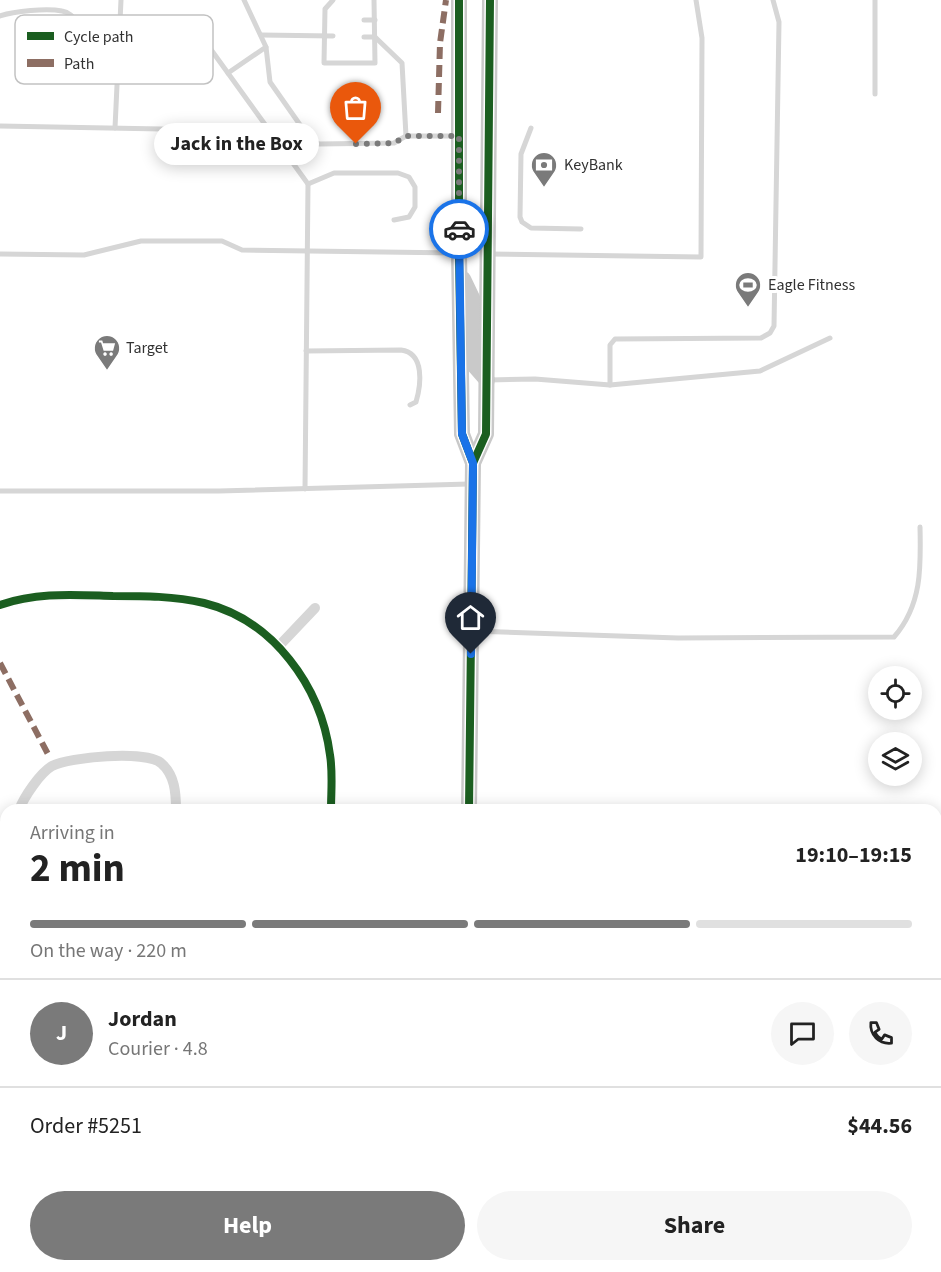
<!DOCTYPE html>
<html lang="en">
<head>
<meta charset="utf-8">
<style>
	body { margin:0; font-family:"Source Sans 3",sans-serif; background:#f6f6f6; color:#222; height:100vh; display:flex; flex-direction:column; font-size:22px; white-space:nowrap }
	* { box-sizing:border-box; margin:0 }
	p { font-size:20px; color:#767676 }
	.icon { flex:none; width:33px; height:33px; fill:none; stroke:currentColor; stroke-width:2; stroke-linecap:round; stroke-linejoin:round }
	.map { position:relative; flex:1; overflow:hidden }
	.details { position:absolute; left:0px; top:804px; width:942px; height:468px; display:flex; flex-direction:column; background:#fff; border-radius:18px 18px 0 0; box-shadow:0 3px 15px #0003 }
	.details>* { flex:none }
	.buttons { position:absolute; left:868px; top:666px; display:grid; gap:12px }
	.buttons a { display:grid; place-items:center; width:54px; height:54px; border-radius:50%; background:#fff; box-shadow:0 3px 15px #0003; font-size:30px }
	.pin { position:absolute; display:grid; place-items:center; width:51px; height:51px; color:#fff; margin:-62px -26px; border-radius:50% 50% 50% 0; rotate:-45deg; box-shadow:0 0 6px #0007 }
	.pin .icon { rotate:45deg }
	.courier { position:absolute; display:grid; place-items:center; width:60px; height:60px; margin:-30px; border:4px solid #1a73e8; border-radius:50%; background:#fff; color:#222; box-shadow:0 2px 8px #0007 }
	.bubble { position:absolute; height:42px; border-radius:21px; background:#fff; box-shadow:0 3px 15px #0003; font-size:20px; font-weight:700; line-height:42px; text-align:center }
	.summary em { font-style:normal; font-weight:700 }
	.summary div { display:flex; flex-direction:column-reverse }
	.summary { display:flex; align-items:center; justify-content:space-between; height:102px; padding:0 30px }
	h1 { font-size:39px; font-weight:700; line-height:45px }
	.bar { display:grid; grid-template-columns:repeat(4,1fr); gap:9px 6px; align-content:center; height:72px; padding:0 30px }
	.bar i { height:8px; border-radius:4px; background:#e0e0e0 }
	.bar .current { background:#7a7a7a }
	.bar p { grid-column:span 4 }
	.line { display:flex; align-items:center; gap:15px; padding:0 30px; border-top:2px solid #e0e0e0 }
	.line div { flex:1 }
	.round { display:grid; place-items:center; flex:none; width:63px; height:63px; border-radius:32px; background:#f6f6f6 }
	.primary-button { display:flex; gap:12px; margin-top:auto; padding:12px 30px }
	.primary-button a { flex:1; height:69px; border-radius:36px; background:#7a7a7a; color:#fff; font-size:24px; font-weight:700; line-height:69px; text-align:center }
	.primary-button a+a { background:#f6f6f6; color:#222 }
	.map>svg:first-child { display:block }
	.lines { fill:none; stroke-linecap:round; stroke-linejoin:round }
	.service { stroke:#d6d6d6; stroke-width:5 }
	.minor { stroke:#d6d6d6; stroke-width:10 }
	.tertiary { stroke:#d6d6d6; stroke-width:14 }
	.primary { stroke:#c9c9c9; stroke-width:16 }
	.quiet { stroke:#8d6e63; stroke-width:6; stroke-dasharray:12 6; stroke-linecap:butt }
	.cycleway-casing { stroke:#fff; stroke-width:11 }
	.cycleway { stroke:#1b5e20; stroke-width:8 }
	.done { stroke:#7a7a7a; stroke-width:6; stroke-dasharray:0 10.8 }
	.route { stroke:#1a73e8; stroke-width:8 }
	.labels { text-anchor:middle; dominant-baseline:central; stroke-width:6; stroke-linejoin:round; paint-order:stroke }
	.poi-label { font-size:16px; fill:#323232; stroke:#fff; text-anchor:start }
	.key { fill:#fff; stroke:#c2c2c2; stroke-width:1.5 }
	.key-label { font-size:16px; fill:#323232 }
</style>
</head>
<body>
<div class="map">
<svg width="941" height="1272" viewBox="0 0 941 1272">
	<rect width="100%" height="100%" fill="#fff"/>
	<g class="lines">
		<g class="service">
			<polyline points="333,0 325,9 324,63 375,63 374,0"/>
			<path d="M0 16C14 11 47 8 62 11 69 12 73 17 77 22"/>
			<polyline points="364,20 375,20"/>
			<polyline points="261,35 333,36"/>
			<polyline points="364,37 375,37 402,63 406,136 457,136"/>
			<polyline points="197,44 207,44 308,184 305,489"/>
			<polyline points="266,47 270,82 310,139 319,144 394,143 406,136"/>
			<polyline points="228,73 266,47 244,0"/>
			<polyline points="875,94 875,0"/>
			<polyline points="0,126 269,131"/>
			<polyline points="115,128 121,0"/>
			<polyline points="531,128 521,154 520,217 522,222 531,228 581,229"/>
			<polyline points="308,184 334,173 398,173 409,177 415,187 415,207 409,217 394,220"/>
			<polyline points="0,254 84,255 141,241 222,241 242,250 456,253"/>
			<polyline points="489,254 701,257 702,38 696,0"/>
			<path d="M306 351 401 350C425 353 421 385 416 402L410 405"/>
			<polyline points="489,380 535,379 610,385 760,371 830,338"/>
			<polyline points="610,385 610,345 615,339 761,338 770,333 774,326 779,22 773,0"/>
			<polyline points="0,491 219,491 469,484"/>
			<path d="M472 631 678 638 894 637C922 605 921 567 920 527"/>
		</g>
		<g class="minor">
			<path d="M0 605C37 592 74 595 113 596 144 596 174 596 204 603 273 620 321 686 330 755 333 773 331 792 331 810"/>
			<polyline points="278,647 315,608"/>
			<path d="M19 810C24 797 40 773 52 766 70 757 145 750 161 763 175 775 176 793 176 810"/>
			<polyline points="0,1006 6,1005"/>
			<polyline points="918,1266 929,1272"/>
			<polyline points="904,1272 912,1266 917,1266"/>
		</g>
		<polyline class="tertiary" points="0,1261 6,1257"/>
		<g class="primary">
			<polyline points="459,0 459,253 462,434 473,463"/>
			<polyline points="463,279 473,300 473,364 487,380"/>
			<polyline points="469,810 473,463 486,434 490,0"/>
			<polyline points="460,1272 461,1266"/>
		</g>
		<g class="quiet">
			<polyline points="438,113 440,43 446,0"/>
			<polyline points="0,663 49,756"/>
			<polyline points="936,1114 941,1109"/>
			<polyline points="798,1272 813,1272"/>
			<polyline points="854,1272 858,1266"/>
		</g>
		<g class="cycleway-casing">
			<g id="cycleway">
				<polyline points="459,0 459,253 462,434 473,463"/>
				<path d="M0 605C37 592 74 595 113 596 144 596 174 596 204 603 273 620 321 686 330 755 333 773 331 792 331 810"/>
				<polyline points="469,810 473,463 486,434 490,0"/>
			</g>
		</g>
		<use href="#cycleway" class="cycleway"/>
	</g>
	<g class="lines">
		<polyline class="done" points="356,144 394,143 406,136 459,136 459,229"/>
		<polyline class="route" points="459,229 462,434 473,463 471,654"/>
	</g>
	<defs>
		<g id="bank-pin" transform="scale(1.35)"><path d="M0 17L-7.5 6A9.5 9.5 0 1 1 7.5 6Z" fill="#7a7a7a" stroke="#fff"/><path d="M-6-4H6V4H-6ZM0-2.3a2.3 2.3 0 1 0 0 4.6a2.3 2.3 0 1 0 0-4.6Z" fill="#fff"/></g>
		<g id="stadium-pin" transform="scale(1.35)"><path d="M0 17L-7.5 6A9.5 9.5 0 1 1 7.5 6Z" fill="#7a7a7a" stroke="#fff"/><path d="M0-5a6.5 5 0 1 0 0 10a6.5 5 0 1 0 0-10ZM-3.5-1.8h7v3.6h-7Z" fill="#fff"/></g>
		<g id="supermarket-pin" transform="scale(1.35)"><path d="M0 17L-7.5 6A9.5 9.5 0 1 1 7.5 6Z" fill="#7a7a7a" stroke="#fff"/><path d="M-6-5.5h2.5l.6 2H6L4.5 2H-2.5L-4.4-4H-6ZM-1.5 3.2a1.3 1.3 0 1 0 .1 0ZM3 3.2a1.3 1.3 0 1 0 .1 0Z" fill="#fff"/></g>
	</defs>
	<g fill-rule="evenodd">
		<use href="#bank-pin" x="544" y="165"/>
		<use href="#stadium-pin" x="748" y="285"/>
		<use href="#supermarket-pin" x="107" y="348"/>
	</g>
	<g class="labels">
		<g class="poi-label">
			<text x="564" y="165">KeyBank</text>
			<text x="768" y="285">Eagle Fitness</text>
			<text x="126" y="348">Target</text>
		</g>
	</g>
	<rect x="15" y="15" width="198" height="69" rx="9" class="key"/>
	<rect x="27" y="32" width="27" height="8" fill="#1b5e20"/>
	<rect x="27" y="59" width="27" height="8" fill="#8d6e63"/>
	<g class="key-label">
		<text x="64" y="42">Cycle path</text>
		<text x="64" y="69">Path</text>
	</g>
</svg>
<div class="buttons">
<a><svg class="icon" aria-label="locate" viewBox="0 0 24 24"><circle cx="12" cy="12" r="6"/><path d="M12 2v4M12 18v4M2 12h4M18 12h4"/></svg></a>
<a><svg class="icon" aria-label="layers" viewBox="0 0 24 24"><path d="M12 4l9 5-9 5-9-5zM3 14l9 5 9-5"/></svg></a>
</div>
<div class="pin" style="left:356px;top:144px;background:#ea580c"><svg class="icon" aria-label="bag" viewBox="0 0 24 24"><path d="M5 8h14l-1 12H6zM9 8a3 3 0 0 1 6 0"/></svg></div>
<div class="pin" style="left:471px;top:654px;background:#1f2937"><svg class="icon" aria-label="home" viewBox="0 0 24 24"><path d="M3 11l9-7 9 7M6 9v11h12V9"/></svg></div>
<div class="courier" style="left:459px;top:229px"><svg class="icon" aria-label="car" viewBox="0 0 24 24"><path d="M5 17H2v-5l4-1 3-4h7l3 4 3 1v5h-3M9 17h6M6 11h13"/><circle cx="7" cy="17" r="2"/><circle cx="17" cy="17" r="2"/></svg></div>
<div class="bubble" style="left:154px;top:123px;width:165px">Jack in the Box</div>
<section class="details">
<div class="summary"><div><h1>2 min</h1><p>Arriving in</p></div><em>19:10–19:15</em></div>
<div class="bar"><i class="current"></i><i class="current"></i><i class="current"></i><i></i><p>On the way · 220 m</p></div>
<div class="line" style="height:108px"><b class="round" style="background:#7a7a7a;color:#fff">J</b><div><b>Jordan</b><p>Courier · 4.8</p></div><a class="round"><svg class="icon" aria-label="chat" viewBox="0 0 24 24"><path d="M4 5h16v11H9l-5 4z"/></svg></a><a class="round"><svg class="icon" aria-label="phone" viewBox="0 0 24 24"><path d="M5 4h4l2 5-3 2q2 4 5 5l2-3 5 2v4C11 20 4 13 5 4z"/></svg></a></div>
<div class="line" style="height:78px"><div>Order #5251</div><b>$44.56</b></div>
<div class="primary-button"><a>Help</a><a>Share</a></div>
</section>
</div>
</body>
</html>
